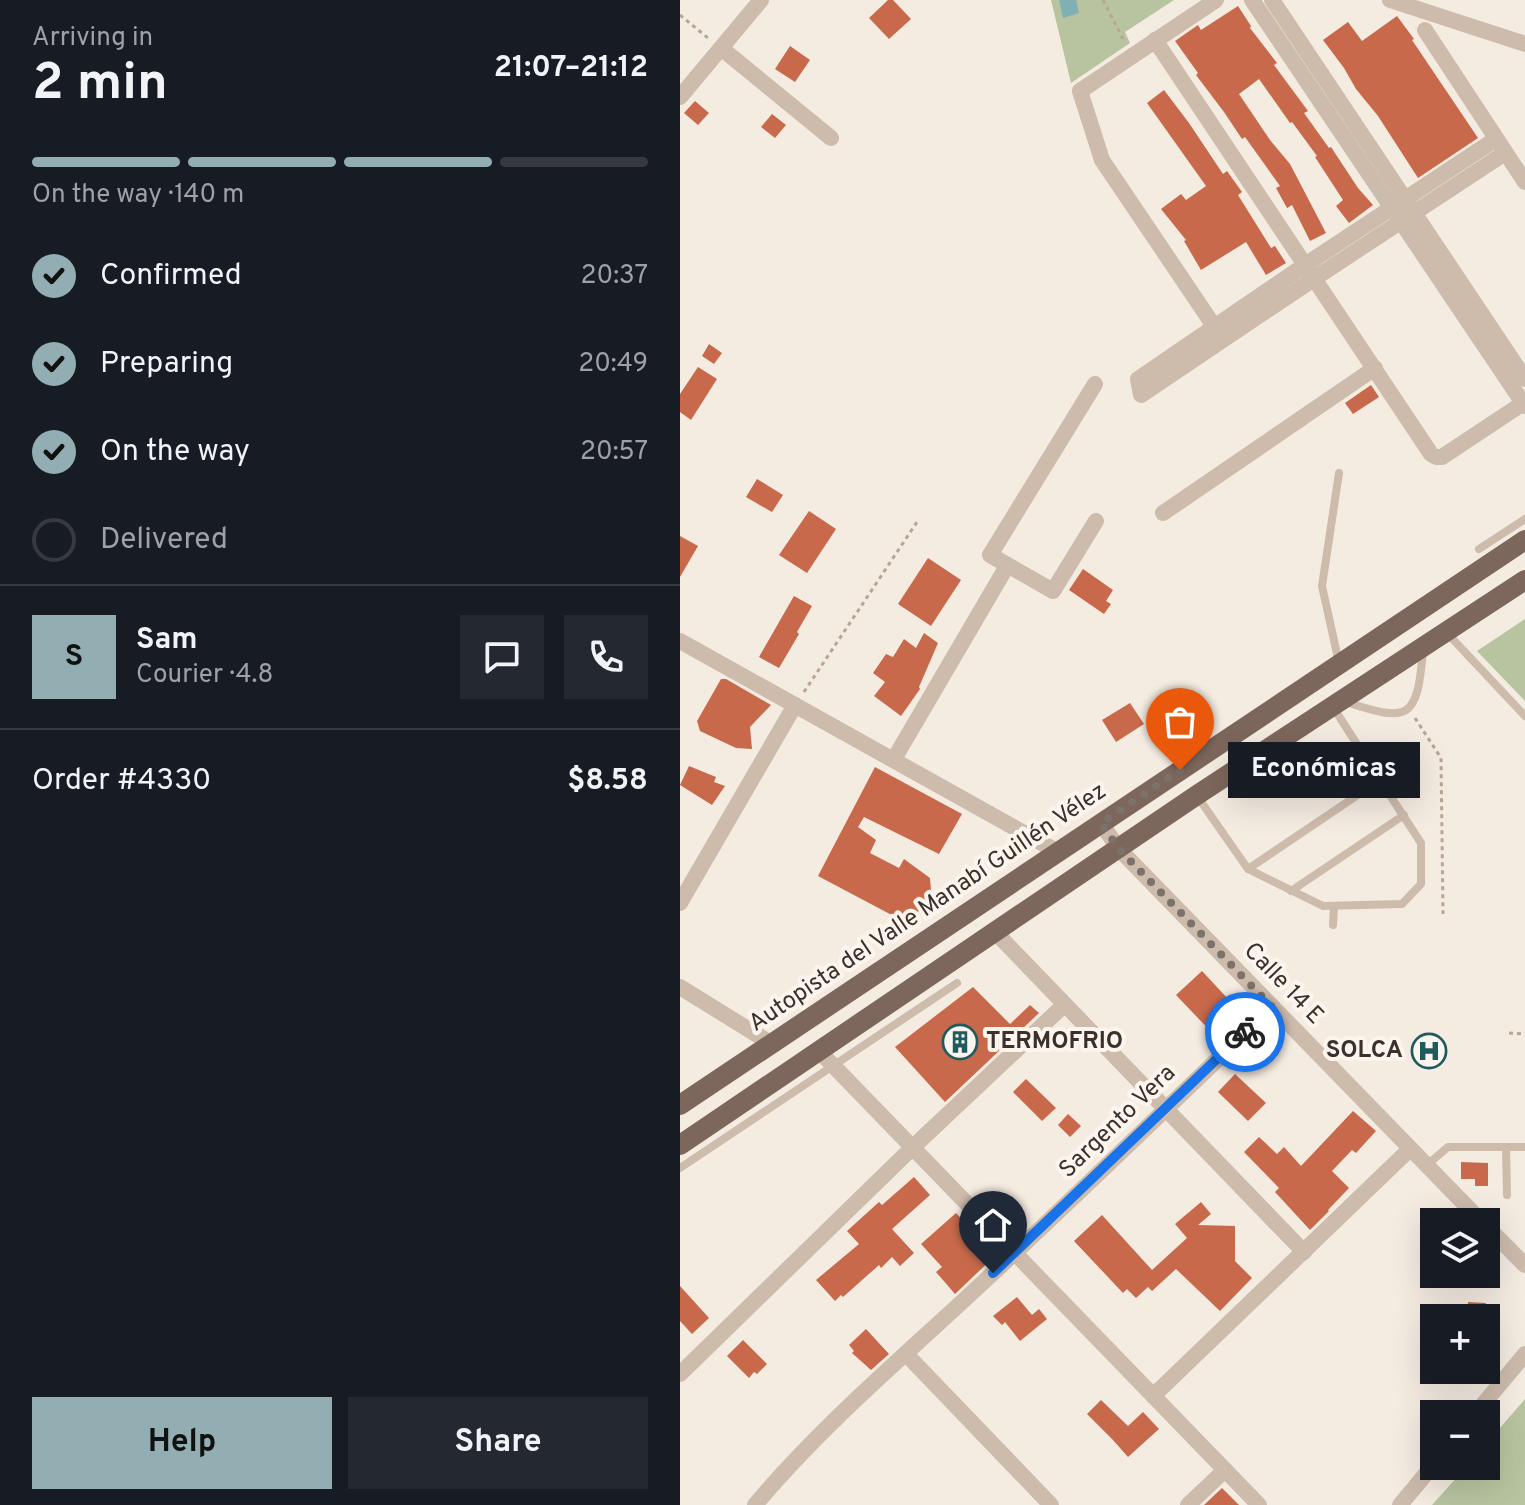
<!DOCTYPE html>
<html lang="en">
<head>
<meta charset="utf-8">
<style>
	body { margin:0; font-family:Overpass,sans-serif; background:#242831; color:#f1f3f6; height:100vh; display:flex; flex-direction:column; font-size:30px; white-space:nowrap }
	* { box-sizing:border-box; margin:0 }
	p { font-size:26px; color:#9ea1a6 }
	.icon { flex:none; width:44px; height:44px; fill:none; stroke:currentColor; stroke-width:2; stroke-linecap:round; stroke-linejoin:round }
	.map { position:relative; flex:1; overflow:hidden }
	.sheet { display:flex; flex-direction:column; background:#171b24; width:680px }
	.sheet>* { flex:none }
	.tools { position:absolute; left:740px; top:1208px; display:grid; gap:16px }
	.tools a { display:grid; place-items:center; width:80px; height:80px; border-radius:0px; background:#171b24; box-shadow:0 8px 32px #0002; font-size:40px }
	.pin { position:absolute; display:grid; place-items:center; width:68px; height:68px; color:#fff; margin:-82px -34px; border-radius:50% 50% 50% 0; rotate:-45deg; box-shadow:0 0 8px #0007 }
	.pin .icon { rotate:45deg }
	.courier { position:absolute; display:grid; place-items:center; width:80px; height:80px; margin:-40px; border:6px solid #1a73e8; border-radius:50%; background:#fff; color:#222; box-shadow:0 2px 10px #0007 }
	.bubble { position:absolute; height:56px; border-radius:0px; background:#171b24; box-shadow:0 8px 32px #0002; font-size:26px; font-weight:700; line-height:56px; text-align:center }
	.headline em { font-style:normal; font-weight:700 }
	.headline div { display:flex; flex-direction:column-reverse }
	.headline { display:flex; align-items:center; justify-content:space-between; height:136px; padding:0 32px }
	h1 { font-size:52px; font-weight:700; line-height:60px }
	.bar { display:grid; grid-template-columns:repeat(4,1fr); gap:12px 8px; align-content:center; height:96px; padding:0 32px }
	.bar i { height:10px; border-radius:6px; background:#363941 }
	.bar .selected { background:#92aeb2 }
	.bar p { grid-column:span 4 }
	.line { display:flex; align-items:center; gap:20px; padding:0 32px; border-top:2px solid #363941 }
	.line div { flex:1 }
	.round { display:grid; place-items:center; flex:none; width:84px; height:84px; border-radius:0px; background:#242831 }
	ol { padding:0 32px; list-style:none }
	li { display:flex; align-items:center; gap:24px; height:88px }
	li p { margin-inline-start:auto }
	li .icon { padding:8px; border-radius:50%; background:#92aeb2; color:#111; stroke-width:4 }
	li:last-child { color:#9ea1a6 }
	li i { width:44px; height:44px; border:4px solid #363941; border-radius:50% }
	.primary-button { display:flex; gap:16px; margin-top:auto; padding:16px 32px }
	.primary-button a { flex:1; height:92px; border-radius:0px; background:#92aeb2; color:#111; font-size:32px; font-weight:700; line-height:92px; text-align:center }
	.primary-button a+a { background:#242831; color:#f1f3f6 }
	main { display:flex; flex:1; min-height:0 }
	.map>svg:first-child { display:block }
	.green { fill:#b8c4a0 }
	.water { fill:#7fb0b2 }
	.building { fill:#c8694b }
	.lines { fill:none; stroke-linecap:round; stroke-linejoin:round }
	.path { stroke:#b9a596; stroke-width:3; stroke-dasharray:4 4; stroke-linecap:butt }
	.lane { stroke:#cdbbac; stroke-width:8 }
	.street { stroke:#cdbbac; stroke-width:16 }
	.primary { stroke:#7d675c; stroke-width:20 }
	.done { stroke:#7c716b; stroke-width:8; stroke-dasharray:0 14.4 }
	.route { stroke:#1a73e8; stroke-width:10 }
	.labels { text-anchor:middle; dominant-baseline:central; stroke-width:8; stroke-linejoin:round; paint-order:stroke }
	.street-label { font-size:24px; fill:#3b302b; stroke:#fbf5ee }
	.poi-label { font-size:24px; font-weight:bold; fill:#3b302b; stroke:#fbf5ee; text-anchor:start }
</style>
</head>
<body>
<main>
<section class="sheet">
<div class="headline"><div><h1>2 min</h1><p>Arriving in</p></div><em>21:07–21:12</em></div>
<div class="bar"><i class="selected"></i><i class="selected"></i><i class="selected"></i><i></i><p>On the way · 140 m</p></div>
<ol>
<li><svg class="icon" aria-label="check" viewBox="0 0 24 24"><path d="M5 12l5 5 9-10"/></svg>Confirmed<p>20:37</p></li>
<li><svg class="icon" aria-label="check" viewBox="0 0 24 24"><path d="M5 12l5 5 9-10"/></svg>Preparing<p>20:49</p></li>
<li><svg class="icon" aria-label="check" viewBox="0 0 24 24"><path d="M5 12l5 5 9-10"/></svg>On the way<p>20:57</p></li>
<li><i></i>Delivered</li>
</ol>
<div class="line" style="height:144px"><b class="round" style="background:#92aeb2;color:#111">S</b><div><b>Sam</b><p>Courier · 4.8</p></div><a class="round"><svg class="icon" aria-label="chat" viewBox="0 0 24 24"><path d="M4 5h16v11H9l-5 4z"/></svg></a><a class="round"><svg class="icon" aria-label="phone" viewBox="0 0 24 24"><path d="M5 4h4l2 5-3 2q2 4 5 5l2-3 5 2v4C11 20 4 13 5 4z"/></svg></a></div>
<div class="line" style="height:104px"><div>Order #4330</div><b>$8.58</b></div>
<div class="primary-button"><a>Help</a><a>Share</a></div>
</section>
<div class="map">
<svg width="845" height="1505" viewBox="0 0 845 1505">
	<rect width="100%" height="100%" fill="#f4ebe1"/>
	<g class="green">
		<polygon points="371,0 494,0 445,32 450,43 391,83"/>
		<polygon points="845,619 845,701 797,651"/>
		<polygon points="845,1399 845,1505 752,1505 787,1466 806,1466 806,1444"/>
	</g>
	<polygon class="water" points="379,0 396,0 399,13 383,18"/>
	<g class="building">
		<polygon points="208,0 213,0 231,19 209,39 189,18"/>
		<polygon points="558,6 571,26 570,28 597,63 594,65 628,111 624,113 649,148 651,147 678,188 693,205 669,223 656,206 663,200 635,157 637,156 612,122 610,123 579,79 559,94 590,140 610,164 646,233 630,241 612,205 607,208 596,188 600,186 565,137 562,139 544,112 516,75 518,73 495,41 518,25 521,30"/>
		<polygon points="717,16 734,39 732,40 798,138 738,178 698,116 676,89 664,68 643,40 668,22 682,41"/>
		<polygon points="110,46 130,60 115,82 95,69"/>
		<polygon points="484,90 509,123 543,174 547,171 562,192 558,195 591,248 595,246 606,263 586,275 566,242 521,270 504,241 506,240 481,209 501,194 506,200 526,186 467,103"/>
		<polygon points="15,101 29,113 18,125 4,113"/>
		<polygon points="92,114 106,125 95,138 81,127"/>
		<polygon points="29,344 42,353 34,364 22,356"/>
		<polygon points="18,367 37,379 11,420 0,412 0,394"/>
		<polygon points="691,385 699,397 673,414 665,403"/>
		<polygon points="77,479 103,495 92,512 66,497"/>
		<polygon points="129,511 156,529 127,573 99,555"/>
		<polygon points="0,536 18,546 0,577"/>
		<polygon points="248,558 281,580 251,626 218,604"/>
		<polygon points="403,569 433,590 426,601 431,604 424,614 389,590"/>
		<polygon points="114,596 132,606 117,632 119,634 99,668 79,657"/>
		<polygon points="244,633 258,643 239,687 240,689 221,716 194,696 205,682 193,673 206,654 213,657 224,639 236,648"/>
		<polygon points="41,679 46,679 91,705 70,727 72,749 56,748 20,731 17,721"/>
		<polygon points="450,703 464,724 436,742 422,720"/>
		<polygon points="9,766 36,777 34,782 45,786 32,805 0,785"/>
		<polygon points="195,767 282,814 259,854 184,817 178,827 196,840 190,853 219,868 224,859 250,878 252,903 223,921 138,876"/>
		<polygon points="522,971 563,1015 537,1038 496,995"/>
		<polygon points="293,987 330,1024 350,1005 359,1013 265,1102 215,1047"/>
		<polygon points="555,1074 586,1103 568,1121 538,1092"/>
		<polygon points="346,1079 376,1108 362,1121 333,1092"/>
		<polygon points="673,1111 696,1131 676,1153 672,1150 652,1171 669,1188 648,1210 649,1211 630,1230 595,1192 599,1188 564,1152 579,1137 597,1154 604,1147 621,1166"/>
		<polygon points="388,1114 401,1126 390,1137 378,1125"/>
		<polygon points="781,1162 808,1163 808,1186 795,1186 795,1179 781,1179"/>
		<polygon points="234,1177 250,1195 212,1229 234,1253 220,1266 212,1257 201,1268 199,1265 163,1297 161,1295 155,1301 136,1280 179,1244 167,1231 199,1202 202,1205"/>
		<polygon points="521,1202 531,1214 518,1225 555,1226 555,1261 572,1278 540,1311 496,1269 472,1291 468,1287 456,1298 447,1289 443,1293 394,1241 422,1215 472,1270 507,1238 495,1224"/>
		<polygon points="276,1213 307,1247 310,1245 318,1253 275,1294 256,1272 262,1267 241,1244"/>
		<polygon points="0,1286 29,1318 12,1334 0,1321"/>
		<polygon points="337,1297 352,1315 359,1309 367,1319 340,1341 325,1322 322,1325 313,1316"/>
		<polygon points="788,1302 806,1303 805,1318 786,1318"/>
		<polygon points="186,1329 209,1354 191,1370 172,1353 174,1351 169,1345"/>
		<polygon points="63,1340 87,1364 77,1374 74,1372 69,1378 47,1356"/>
		<polygon points="421,1400 448,1426 463,1412 479,1429 448,1457 433,1440 407,1414"/>
		<polygon points="542,1488 559,1505 524,1505"/>
	</g>
	<g class="lines">
		<g class="path">
			<polyline points="423,0 444,41"/>
			<polyline points="0,15 28,38"/>
			<polyline points="124,692 239,519"/>
			<polyline points="735,718 761,758 763,914"/>
			<polyline points="829,1033 845,1034"/>
		</g>
		<g class="lane">
			<polyline points="659,473 642,586 659,663"/>
			<polyline points="799,549 845,519"/>
			<polyline points="766,632 845,716"/>
			<path d="M666 702C730 723 737 719 743 651"/>
			<polyline points="653,707 700,780"/>
			<polyline points="517,796 568,869 643,906 722,904 741,884 741,843 700,780 568,869"/>
			<polyline points="611,891 724,815"/>
			<polyline points="653,925 654,906"/>
			<polyline points="826,1147 827,1195"/>
			<polyline points="747,1165 768,1147 845,1147"/>
			<polyline points="0,1168 277,983"/>
		</g>
		<g class="street">
			<polyline points="536,0 400,91 422,160 540,335"/>
			<polyline points="572,0 845,406"/>
			<polyline points="592,0 845,379"/>
			<polyline points="710,0 845,44"/>
			<polyline points="745,30 845,182"/>
			<polyline points="475,40 751,454 756,457 762,457 845,402"/>
			<polyline points="41,48 151,138"/>
			<polyline points="0,97 81,0"/>
			<polyline points="816,139 625,265 458,379 461,395 635,278 825,153"/>
			<polyline points="415,384 310,555 373,591 416,521"/>
			<polyline points="483,513 695,368"/>
			<polyline points="0,641 378,852"/>
			<polyline points="214,759 327,566"/>
			<polyline points="421,823 438,848 802,1222"/>
			<polyline points="0,903 115,705"/>
			<polyline points="315,932 624,1252"/>
			<polyline points="0,987 92,1044"/>
			<polyline points="139,1051 579,1505"/>
			<polyline points="806,1226 845,1265"/>
			<polyline points="226,1354 371,1505"/>
			<polyline points="0,1374 232,1148 384,1005"/>
			<polyline points="473,1396 730,1149"/>
			<polyline points="795,1414 845,1354"/>
			<path d="M75 1505C141 1426 222 1358 297 1288 396 1196 494 1101 592 1007"/>
			<polyline points="508,1505 545,1470"/>
			<polyline points="720,1505 754,1464"/>
		</g>
		<g class="primary">
			<polyline points="0,1105 845,540"/>
			<polyline points="0,1145 517,795 845,580"/>
		</g>
	</g>
	<g class="lines">
		<polyline class="done" points="500,770 421,823 438,848 592,1007 565,1032"/>
		<polyline class="route" points="313,1273 565,1032"/>
	</g>
	<defs>
		<g id="building-ring" transform="scale(1.8)"><circle r="9.5" fill="#fbf5ee" stroke="#1f5a5e" stroke-width="1.5"/><path d="M-4-6H4V6H1V3H-1V6H-4ZM-2.5-4.3h1.7v1.8h-1.7ZM.8-4.3h1.7v1.8H.8ZM-2.5-1h1.7V.8h-1.7ZM.8-1h1.7V.8H.8Z" fill="#1f5a5e"/></g>
		<g id="hospital-ring" transform="scale(1.8)"><circle r="9.5" fill="#fbf5ee" stroke="#1f5a5e" stroke-width="1.5"/><path d="M-5-5h3v3.5h4V-5h3V5h-3V1.5h-4V5h-3Z" fill="#1f5a5e"/></g>
	</defs>
	<g fill-rule="evenodd">
		<use href="#building-ring" x="280" y="1042"/>
		<use href="#hospital-ring" x="749" y="1051"/>
	</g>
	<g class="labels">
		<g class="street-label">
			<text transform="translate(248 908) rotate(-34)">Autopista del Valle Manabí Guillén Vélez</text>
			<text transform="translate(603 984) rotate(46)">Calle 14 E</text>
			<text transform="translate(438 1122) rotate(-44)">Sargento Vera</text>
		</g>
		<g class="poi-label">
			<text x="306" y="1042">TERMOFRIO</text>
			<text x="723" y="1051" text-anchor="end">SOLCA</text>
		</g>
	</g>
</svg>
<div class="tools">
<a><svg class="icon" aria-label="layers" viewBox="0 0 24 24"><path d="M12 4l9 5-9 5-9-5zM3 14l9 5 9-5"/></svg></a>
<a>+</a>
<a>−</a>
</div>
<div class="pin" style="left:500px;top:770px;background:#ea580c"><svg class="icon" aria-label="bag" viewBox="0 0 24 24"><path d="M5 8h14l-1 12H6zM9 8a3 3 0 0 1 6 0"/></svg></div>
<div class="pin" style="left:313px;top:1273px;background:#1f2937"><svg class="icon" aria-label="home" viewBox="0 0 24 24"><path d="M3 11l9-7 9 7M6 9v11h12V9"/></svg></div>
<div class="courier" style="left:565px;top:1032px"><svg class="icon" aria-label="bike" viewBox="0 0 24 24"><circle cx="6" cy="16" r="4"/><circle cx="18" cy="16" r="4"/><path d="M6 16l4-8h5l3 8M10 8l3 8H6M13 5h3"/></svg></div>
<div class="bubble" style="left:548px;top:742px;width:192px">Económicas</div>
</div>
</main>
</body>
</html>
